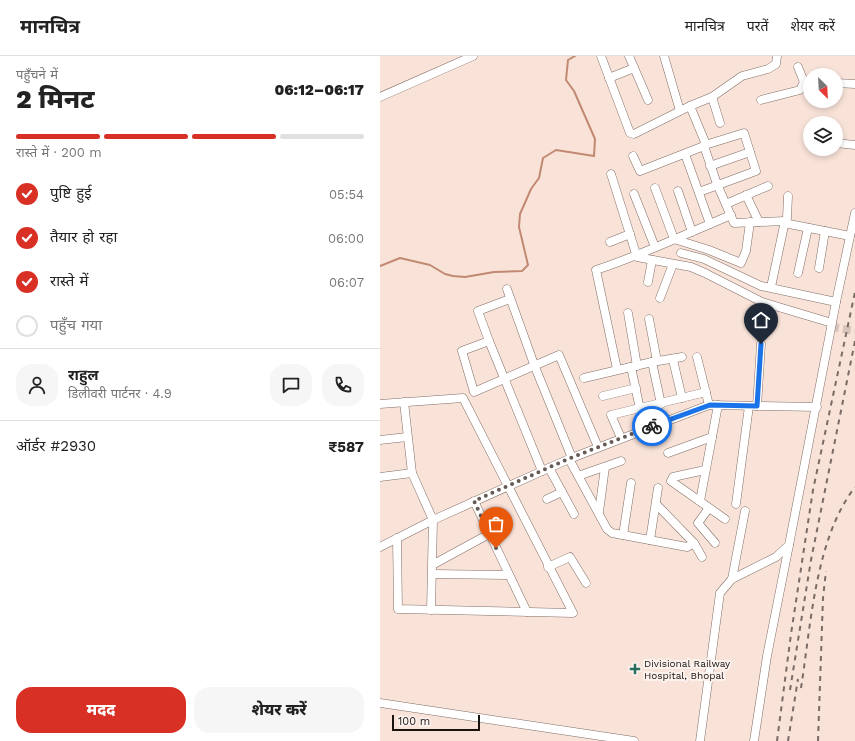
<!DOCTYPE html>
<html lang="hi">
<head>
<meta charset="utf-8">
<style>
	body { margin:0; font-family:"Work Sans","Noto Sans Devanagari",sans-serif; background:#f6f6f6; color:#222; height:100vh; display:flex; flex-direction:column; font-size:15px; white-space:nowrap }
	* { box-sizing:border-box; margin:0 }
	p { font-size:13px; color:#767676 }
	.icon { flex:none; width:22px; height:22px; fill:none; stroke:currentColor; stroke-width:2; stroke-linecap:round; stroke-linejoin:round }
	.map { position:relative; flex:1; overflow:hidden }
	.side { display:flex; flex-direction:column; background:#fff; width:380px }
	.side>* { flex:none }
	.needle { width:26px; rotate:156deg }
	.buttons { position:absolute; left:423px; top:12px; display:grid; gap:8px }
	.buttons a { display:grid; place-items:center; width:40px; height:40px; border-radius:50%; background:#fff; box-shadow:0 2px 6px #0003; font-size:20px }
	.scale { position:absolute; left:12px; bottom:10px; width:88px; box-sizing:border-box; padding-left:4px; border:2px solid #1a120f; border-top:0; font-size:11px; line-height:14px; white-space:nowrap; color:#1a120f; -webkit-text-stroke:3px #fcf3ef; paint-order:stroke }
	.pin { position:absolute; display:grid; place-items:center; width:34px; height:34px; color:#fff; margin:-41px -17px; border-radius:50% 50% 50% 0; rotate:-45deg; box-shadow:0 0 4px #0007 }
	.pin .icon { rotate:45deg }
	.courier { position:absolute; display:grid; place-items:center; width:40px; height:40px; margin:-20px; border:3px solid #1a73e8; border-radius:50%; background:#fff; color:#222; box-shadow:0 1px 5px #0007 }
	.headline em { font-style:normal; font-weight:800 }
	.headline div { display:flex; flex-direction:column-reverse }
	.headline { display:flex; align-items:center; justify-content:space-between; height:68px; padding:0 16px }
	h1 { font-size:26px; font-weight:800; line-height:30px }
	.bar { display:grid; grid-template-columns:repeat(4,1fr); gap:6px 4px; align-content:center; height:48px; padding:0 16px }
	.bar i { height:5px; border-radius:3px; background:#e0e0e0 }
	.bar .active { background:#d93025 }
	.bar p { grid-column:span 4 }
	.line { display:flex; align-items:center; gap:10px; padding:0 16px; border-top:1px solid #e0e0e0 }
	.line div { flex:1 }
	.round { display:grid; place-items:center; flex:none; width:42px; height:42px; border-radius:16px; background:#f6f6f6 }
	ol { padding:0 16px; list-style:none }
	li { display:flex; align-items:center; gap:12px; height:44px }
	li p { margin-inline-start:auto }
	li .icon { padding:4px; border-radius:50%; background:#d93025; color:#fff; stroke-width:4 }
	li:last-child { color:#767676 }
	li i { width:22px; height:22px; border:2px solid #e0e0e0; border-radius:50% }
	.primary-button { display:flex; gap:8px; margin-top:auto; padding:8px 16px }
	.primary-button a { flex:1; height:46px; border-radius:16px; background:#d93025; color:#fff; font-size:16px; font-weight:800; line-height:46px; text-align:center }
	.primary-button a+a { background:#f6f6f6; color:#222 }
	header { display:flex; align-items:center; gap:24px; box-sizing:border-box; height:56px; padding:0 20px; background:#fff; border-bottom:1px solid #e0e0e0 }
	header strong { font-size:19px }
	nav { display:flex; gap:22px; margin-inline-start:auto; font-size:14px }
	main { display:flex; flex:1; min-height:0 }
	.map>svg:first-child { display:block }
	.lines { fill:none; stroke-linecap:round; stroke-linejoin:round }
	.stream { stroke:#c18972; stroke-width:2 }
	.minor-tunnel { stroke:#d8c4bb; stroke-width:8; stroke-dasharray:8 4; stroke-linecap:butt }
	.minor-casing { stroke:#816d65; stroke-width:9 }
	.minor { stroke:#fff; stroke-width:8 }
	.rail { stroke:#796b65; stroke-width:2; stroke-dasharray:5 5; stroke-linecap:butt }
	.done { stroke:#685b56; stroke-width:4; stroke-dasharray:0 7.2 }
	.route { stroke:#1a73e8; stroke-width:5 }
	.poi-dot { fill:#266c5f; stroke:#fcf3ef; stroke-width:1.5 }
	.labels { text-anchor:middle; dominant-baseline:central; stroke-width:4; stroke-linejoin:round; paint-order:stroke }
	.poi-label { font-size:10px; fill:#1a120f; stroke:#fcf3ef; text-anchor:start }
</style>
</head>
<body>
<header>
<strong>मानचित्र</strong>
<nav><a>मानचित्र</a><a>परतें</a><a>शेयर करें</a></nav>
</header>
<main>
<section class="side">
<div class="headline"><div><h1>2 मिनट</h1><p>पहुँचने में</p></div><em>06:12–06:17</em></div>
<div class="bar"><i class="active"></i><i class="active"></i><i class="active"></i><i></i><p>रास्ते में · 200 m</p></div>
<ol>
<li><svg class="icon" aria-label="check" viewBox="0 0 24 24"><path d="M5 12l5 5 9-10"/></svg>पुष्टि हुई<p>05:54</p></li>
<li><svg class="icon" aria-label="check" viewBox="0 0 24 24"><path d="M5 12l5 5 9-10"/></svg>तैयार हो रहा<p>06:00</p></li>
<li><svg class="icon" aria-label="check" viewBox="0 0 24 24"><path d="M5 12l5 5 9-10"/></svg>रास्ते में<p>06:07</p></li>
<li><i></i>पहुँच गया</li>
</ol>
<div class="line" style="height:72px"><a class="round"><svg class="icon" aria-label="person" viewBox="0 0 24 24"><circle cx="12" cy="8" r="4"/><path d="M4 21q1-7 8-7t8 7"/></svg></a><div><b>राहुल</b><p>डिलीवरी पार्टनर · 4.9</p></div><a class="round"><svg class="icon" aria-label="chat" viewBox="0 0 24 24"><path d="M4 5h16v11H9l-5 4z"/></svg></a><a class="round"><svg class="icon" aria-label="phone" viewBox="0 0 24 24"><path d="M5 4h4l2 5-3 2q2 4 5 5l2-3 5 2v4C11 20 4 13 5 4z"/></svg></a></div>
<div class="line" style="height:52px"><div>ऑर्डर #2930</div><b>₹587</b></div>
<div class="primary-button"><a>मदद</a><a>शेयर करें</a></div>
</section>
<div class="map">
<svg width="475" height="685" viewBox="0 0 475 685">
	<rect width="100%" height="100%" fill="#f9e3d9"/>
	<g class="lines">
		<polyline class="stream" points="0,210 20,202 50,209 65,218 73,220 85,221 114,216 142,215 148,209 139,171 140,158 151,133 159,122 163,102 176,94 214,100 215,83 194,35 186,24 188,4 195,0"/>
		<polyline class="minor-tunnel" points="451,271 475,275"/>
		<g class="minor-casing">
			<g id="minor">
				<polyline points="221,0 250,77 254,78 310,50 332,41 362,20 388,13 396,8 397,0"/>
				<polyline points="249,0 268,44"/>
				<polyline points="284,0 300,55"/>
				<polyline points="418,11 424,26"/>
				<polyline points="229,22 254,12"/>
				<polyline points="456,27 475,28"/>
				<polyline points="0,41 93,0"/>
				<polyline points="332,41 340,67"/>
				<polyline points="381,44 420,34 424,26 430,26"/>
				<polyline points="310,50 325,86 324,90 337,128 354,167 405,165"/>
				<polyline points="456,87 475,89"/>
				<polyline points="325,89 364,77 370,96"/>
				<polyline points="305,98 330,168"/>
				<polyline points="253,100 260,115 324,90"/>
				<polyline points="231,118 257,201 311,211 325,217 382,246 452,267"/>
				<polyline points="275,132 294,183 329,194 361,207 366,195 370,166"/>
				<polyline points="298,135 312,176"/>
				<polyline points="319,136 376,115 370,96 330,110"/>
				<polyline points="254,138 275,191"/>
				<polyline points="366,139 379,166"/>
				<polyline points="346,148 388,130"/>
				<polyline points="404,167 470,180"/>
				<polyline points="230,186 250,178"/>
				<polyline points="301,197 324,203 381,230 456,246"/>
				<polyline points="439,212 445,175"/>
				<polyline points="418,217 428,172"/>
				<polyline points="268,226 272,204"/>
				<polyline points="391,231 405,165 407,162 408,140"/>
				<polyline points="127,233 155,311 192,402"/>
				<polyline points="280,242 293,208"/>
				<polyline points="130,243 98,255 109,285 162,415"/>
				<polyline points="248,257 257,310"/>
				<polyline points="269,263 277,305"/>
				<polyline points="109,285 82,295 94,336 179,299 218,391"/>
				<polyline points="317,301 329,349"/>
				<polyline points="293,304 302,342"/>
				<polyline points="272,306 281,348"/>
				<polyline points="251,311 260,353"/>
				<path d="M237 313 216 214C262 199 306 178 351 159"/>
				<polyline points="204,322 272,306 302,301"/>
				<polyline points="223,340 256,332"/>
				<polyline points="24,346 32,417 53,464 51,554"/>
				<polyline points="0,348 83,342 193,557 18,553 17,482"/>
				<polyline points="377,350 381,288"/>
				<polyline points="241,382 231,359 326,336"/>
				<polyline points="0,384 27,381"/>
				<polyline points="288,397 332,381"/>
				<polyline points="189,403 227,473 232,477 307,491 314,487"/>
				<polyline points="169,412 194,458"/>
				<polyline points="325,414 293,421 291,425 345,463"/>
				<polyline points="198,420 241,405"/>
				<polyline points="0,421 32,417"/>
				<polyline points="167,443 182,436"/>
				<polyline points="94,445 147,556"/>
				<polyline points="320,445 338,349"/>
				<polyline points="356,448 369,350"/>
				<polyline points="277,449 314,487 322,501"/>
				<polyline points="329,452 318,467 335,487"/>
				<polyline points="219,456 225,411"/>
				<polyline points="243,479 251,427"/>
				<polyline points="270,484 278,432"/>
				<polyline points="0,491 53,464 189,403 329,349 437,351"/>
				<polyline points="54,508 109,478"/>
				<polyline points="168,511 190,501 206,527"/>
				<polyline points="53,518 128,519"/>
				<polyline points="352,523 365,455"/>
				<polyline points="0,647 254,685"/>
				<polyline points="320,685 340,537 352,523 396,501 409,489 456,246 475,157"/>
				<polyline points="374,685 387,600 409,489"/>
			</g>
		</g>
		<use href="#minor" class="minor"/>
		<g class="rail">
			<path d="M421 632C431 569 435 483 475 431"/>
			<polyline points="410,634 431,504 475,285"/>
			<polyline points="397,685 411,578 433,434 475,236"/>
			<polyline points="408,685 418,623"/>
			<polyline points="438,685 443,542 446,515"/>
		</g>
	</g>
	<g class="lines">
		<polyline class="done" points="116,492 94,445 188,403 272,370"/>
		<polyline class="route" points="272,370 330,349 377,350 381,288"/>
	</g>
	<path class="poi-dot" d="M253 607h4v4h4v4h-4v4h-4v-4h-4v-4h4z"/>
	<g class="labels">
		<g class="poi-label">
			<text x="264" y="607">Divisional Railway<tspan x="264" dy="12">Hospital, Bhopal</tspan></text>
		</g>
	</g>
</svg>
<div class="buttons">
<a><svg class="needle" viewBox="-14 -14 28 28"><path d="M0-13l5 13h-10z" fill="#e53935"/><path d="M0 13l5-13h-10z" fill="#767676"/></svg></a>
<a><svg class="icon" aria-label="layers" viewBox="0 0 24 24"><path d="M12 4l9 5-9 5-9-5zM3 14l9 5 9-5"/></svg></a>
</div>
<div class="scale">100 m</div>
<div class="pin" style="left:116px;top:492px;background:#ea580c"><svg class="icon" aria-label="bag" viewBox="0 0 24 24"><path d="M5 8h14l-1 12H6zM9 8a3 3 0 0 1 6 0"/></svg></div>
<div class="pin" style="left:381px;top:288px;background:#1f2937"><svg class="icon" aria-label="home" viewBox="0 0 24 24"><path d="M3 11l9-7 9 7M6 9v11h12V9"/></svg></div>
<div class="courier" style="left:272px;top:370px"><svg class="icon" aria-label="bike" viewBox="0 0 24 24"><circle cx="6" cy="16" r="4"/><circle cx="18" cy="16" r="4"/><path d="M6 16l4-8h5l3 8M10 8l3 8H6M13 5h3"/></svg></div>
</div>
</main>
</body>
</html>
